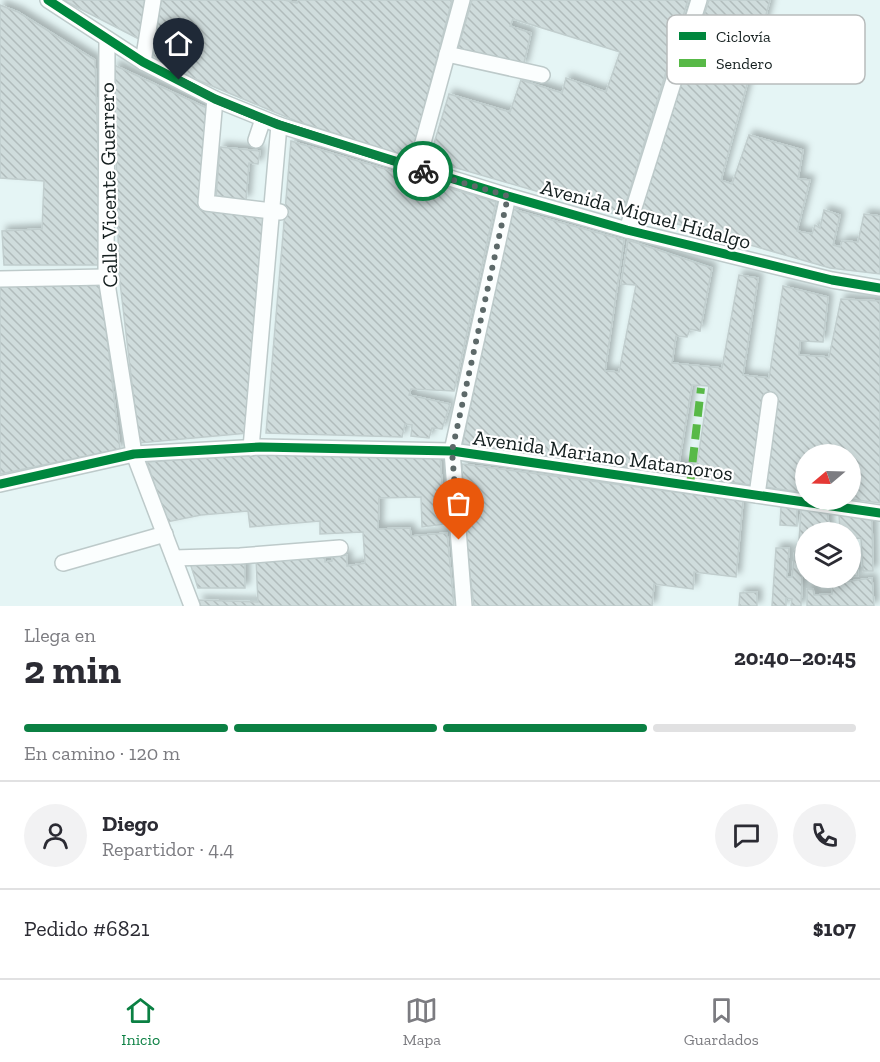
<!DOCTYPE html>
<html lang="es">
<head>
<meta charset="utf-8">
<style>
	body { margin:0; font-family:"Zilla Slab",serif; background:#f2f2f3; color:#2b2b33; height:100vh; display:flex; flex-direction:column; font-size:22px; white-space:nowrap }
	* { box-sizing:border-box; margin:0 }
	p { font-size:20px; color:#7c7c81 }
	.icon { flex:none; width:33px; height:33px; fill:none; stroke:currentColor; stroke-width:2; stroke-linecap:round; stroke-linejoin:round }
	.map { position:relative; height:606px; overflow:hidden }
	.details { display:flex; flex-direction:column; background:#fff; flex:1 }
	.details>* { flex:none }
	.needle { width:39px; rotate:251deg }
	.tools { position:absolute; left:795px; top:444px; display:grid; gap:12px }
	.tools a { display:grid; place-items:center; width:66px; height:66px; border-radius:50%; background:#fff; box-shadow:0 3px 9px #0003; font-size:30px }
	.pin { position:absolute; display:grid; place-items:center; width:51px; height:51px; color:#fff; margin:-62px -26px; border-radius:50% 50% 50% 0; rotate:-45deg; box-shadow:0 0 6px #0007 }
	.pin .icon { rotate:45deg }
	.courier { position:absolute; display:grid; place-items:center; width:60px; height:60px; margin:-30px; border:4px solid #0b8043; border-radius:50%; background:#fff; color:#222; box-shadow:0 2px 8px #0007 }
	.summary em { font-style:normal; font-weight:800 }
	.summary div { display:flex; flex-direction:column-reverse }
	.summary { display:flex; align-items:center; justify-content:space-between; height:102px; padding:0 24px }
	h1 { font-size:39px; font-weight:800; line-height:45px }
	.bar { display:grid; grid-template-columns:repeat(4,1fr); gap:9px 6px; align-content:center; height:72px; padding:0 24px }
	.bar i { height:8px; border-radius:4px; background:#e1e1e2 }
	.bar .active { background:#0b8043 }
	.bar p { grid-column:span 4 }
	.line { display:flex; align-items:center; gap:15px; padding:0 24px; border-top:2px solid #e1e1e2 }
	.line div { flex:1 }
	.round { display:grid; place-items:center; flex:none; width:63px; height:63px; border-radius:32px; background:#f2f2f3 }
	.tabs { display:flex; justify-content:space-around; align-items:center; height:84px; border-top:2px solid #e1e1e2; background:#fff; font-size:16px; color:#7c7c81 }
	.tabs a { display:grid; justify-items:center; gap:3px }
	.tabs .active { color:#0b8043 }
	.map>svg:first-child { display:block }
	.building { fill:url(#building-back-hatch); stroke:#c1cece; stroke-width:1.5; filter:url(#shadow) }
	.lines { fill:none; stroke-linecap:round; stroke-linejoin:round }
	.minor-casing { stroke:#bdcaca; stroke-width:18 }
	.minor { stroke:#fbfefe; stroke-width:15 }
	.quiet { stroke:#58b947; stroke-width:8; stroke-dasharray:15 8; stroke-linecap:butt }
	.cycleway-casing { stroke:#fff; stroke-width:13 }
	.cycleway { stroke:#00873e; stroke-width:9 }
	.done { stroke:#5c6969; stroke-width:6; stroke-dasharray:0 10.8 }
	.route { stroke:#0b8043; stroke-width:8 }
	.labels { text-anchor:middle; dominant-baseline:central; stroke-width:4.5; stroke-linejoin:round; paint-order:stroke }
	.street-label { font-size:21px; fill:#131e1e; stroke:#fff }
	.key { fill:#fff; stroke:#b8bcbc; stroke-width:1.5 }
	.key-label { font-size:16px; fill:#131e1e }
</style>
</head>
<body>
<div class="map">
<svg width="880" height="606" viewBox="0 0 880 606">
	<defs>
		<pattern id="building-back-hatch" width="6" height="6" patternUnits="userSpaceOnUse" patternTransform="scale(1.5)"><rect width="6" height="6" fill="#cfdcdc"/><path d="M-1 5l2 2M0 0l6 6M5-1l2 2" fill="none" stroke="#b1bcbc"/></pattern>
		<filter id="shadow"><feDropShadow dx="4.5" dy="-4.5" stdDeviation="3" flood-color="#0004"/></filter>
	</defs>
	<rect width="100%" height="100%" fill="#e5f5f5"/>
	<g class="building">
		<polygon points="63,0 147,0 141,40"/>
		<polygon points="161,0 284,0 297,3 298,0 452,0 411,158 296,121 152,61"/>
		<polygon points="472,0 688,0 622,216 429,160 449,94 510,112 521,80 562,93 566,78 606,92 620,52 513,19 510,26 531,33 523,67 456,55"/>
		<polygon points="709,0 770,0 721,180 732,184 749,135 803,150 798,179 810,180 797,231 812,234 815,225 820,228 824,210 840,215 833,245 840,247 842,241 858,242 864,214 880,216 880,274 830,268 639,213"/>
		<polygon points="0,5 18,12 95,60 102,265 4,265 2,231 42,229 44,181 0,178"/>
		<polygon points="114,65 209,109 204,209 267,217 248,433 139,443 119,274"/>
		<polygon points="291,141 496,202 454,391 411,389 409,395 450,404 442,429 432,428 429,438 411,436 412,425 405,424 402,437 266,433"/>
		<polygon points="220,147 260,151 258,164 249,163 246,200 216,197"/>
		<polygon points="512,209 624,240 605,371 619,372 636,285 621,284 628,240 712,268 700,331 690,329 687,337 676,336 672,363 722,368 739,275 758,278 743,375 769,378 783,286 828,297 823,342 800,341 799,355 829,357 841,299 880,301 880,503 850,499 850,454 806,454 806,493 695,477 709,386 692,385 679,463 690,465 688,475 462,446"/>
		<polygon points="101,285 120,449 0,474 0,286"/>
		<polygon points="265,453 440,457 445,524 422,527 421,497 379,498 378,529 410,528 411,536 447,533 454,606 201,606 198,600 258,602 256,559 325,553 325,562 332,561 332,557 347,555 347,566 365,563 363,532 320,534 320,521 250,527 248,511 201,515 167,522 147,462"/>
		<polygon points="462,464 743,501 736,577 694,572 693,589 654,584 652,606 474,606 464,530"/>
		<polygon points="781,507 797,508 797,526 780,525"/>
		<polygon points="801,510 827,512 830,532 806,532 806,541 799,541"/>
		<polygon points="839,515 872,520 873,571 863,571 861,538 850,539 850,532 840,532"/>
		<polygon points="776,548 789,548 787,577 792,577 795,550 803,550 801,606 791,606 792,599 786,598 786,606 772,606"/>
		<polygon points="850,558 856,558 858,576 850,576"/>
		<polygon points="245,560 245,588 198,588 190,563"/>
		<polygon points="833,578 837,578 837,583 872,578 874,606 807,606 807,589 813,589 814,595 832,594"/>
		<polygon points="757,592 757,606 739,606 740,593"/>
	</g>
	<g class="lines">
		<g class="minor-casing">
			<g id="minor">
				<polyline points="48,0 143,62 215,99 279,125 508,196 627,230 832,280 880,288"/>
				<polyline points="107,40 106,277 134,454 192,606"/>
				<polyline points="447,54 542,75"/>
				<polyline points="143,62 153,0"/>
				<polyline points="215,99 206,203 280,212"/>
				<polyline points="256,140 263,119"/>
				<polyline points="416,168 462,0"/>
				<polyline points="627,230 699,0"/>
				<polyline points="0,279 106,277"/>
				<polyline points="251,448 279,125"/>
				<polyline points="0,484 134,454 260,447 452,451 880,513"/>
				<polyline points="757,495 770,400"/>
				<polyline points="174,558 240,556 340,548"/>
				<polyline points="63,563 165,534"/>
				<polyline points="464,606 452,451 508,196"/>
			</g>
		</g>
		<use href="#minor" class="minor"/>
		<polyline class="quiet" points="690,485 701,388"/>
		<g class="cycleway-casing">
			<g id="cycleway">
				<polyline points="48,0 143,62 215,99 279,125 508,196 627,230 832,280 880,288"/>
				<polyline points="0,484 134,454 260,447 452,451 880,513"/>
			</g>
		</g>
		<use href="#cycleway" class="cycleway"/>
	</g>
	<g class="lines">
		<polyline class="done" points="423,171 508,196 452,451 459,540"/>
		<polyline class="route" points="179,80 215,99 263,119 423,171"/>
	</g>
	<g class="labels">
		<g class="street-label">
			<text transform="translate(108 185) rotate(-91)">Calle Vicente Guerrero</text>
			<text transform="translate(646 214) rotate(15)">Avenida Miguel Hidalgo</text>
			<text transform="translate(603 455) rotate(8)">Avenida Mariano Matamoros</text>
		</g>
	</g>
	<rect x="667" y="15" width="198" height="69" rx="9" class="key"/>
	<rect x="679" y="32" width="27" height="8" fill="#00873e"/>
	<rect x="679" y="59" width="27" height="8" fill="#58b947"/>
	<g class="key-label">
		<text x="716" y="42">Ciclovía</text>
		<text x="716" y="69">Sendero</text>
	</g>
</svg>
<div class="tools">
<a><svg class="needle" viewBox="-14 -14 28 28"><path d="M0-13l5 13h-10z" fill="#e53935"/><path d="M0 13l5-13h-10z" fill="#7c7c81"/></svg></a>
<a><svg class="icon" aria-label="layers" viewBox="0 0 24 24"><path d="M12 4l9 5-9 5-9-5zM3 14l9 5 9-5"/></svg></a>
</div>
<div class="pin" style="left:459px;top:540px;background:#ea580c"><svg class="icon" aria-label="bag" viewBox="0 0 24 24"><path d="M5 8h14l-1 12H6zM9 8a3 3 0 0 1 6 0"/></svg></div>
<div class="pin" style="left:179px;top:80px;background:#1f2937"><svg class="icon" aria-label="home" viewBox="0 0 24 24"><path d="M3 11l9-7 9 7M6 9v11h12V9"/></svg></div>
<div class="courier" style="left:423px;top:171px"><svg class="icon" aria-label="bike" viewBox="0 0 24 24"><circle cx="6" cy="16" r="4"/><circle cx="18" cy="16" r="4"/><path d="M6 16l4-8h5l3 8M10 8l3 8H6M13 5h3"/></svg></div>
</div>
<section class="details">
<div class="summary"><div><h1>2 min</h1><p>Llega en</p></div><em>20:40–20:45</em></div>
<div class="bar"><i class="active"></i><i class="active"></i><i class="active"></i><i></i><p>En camino · 120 m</p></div>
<div class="line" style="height:108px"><a class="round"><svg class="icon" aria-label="person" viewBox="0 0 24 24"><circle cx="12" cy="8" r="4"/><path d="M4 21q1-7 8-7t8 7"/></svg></a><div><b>Diego</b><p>Repartidor · 4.4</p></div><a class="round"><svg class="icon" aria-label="chat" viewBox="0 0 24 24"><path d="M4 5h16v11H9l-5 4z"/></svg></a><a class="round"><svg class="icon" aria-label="phone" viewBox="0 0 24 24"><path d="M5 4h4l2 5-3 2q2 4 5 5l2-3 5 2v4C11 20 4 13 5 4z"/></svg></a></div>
<div class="line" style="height:78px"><div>Pedido #6821</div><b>$107</b></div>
</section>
<nav class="tabs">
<a class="active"><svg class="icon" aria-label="home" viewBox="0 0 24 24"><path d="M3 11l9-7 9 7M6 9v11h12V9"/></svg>Inicio</a>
<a><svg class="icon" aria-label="map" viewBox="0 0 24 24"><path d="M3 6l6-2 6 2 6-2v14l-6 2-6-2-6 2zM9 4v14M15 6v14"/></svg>Mapa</a>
<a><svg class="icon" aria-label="saved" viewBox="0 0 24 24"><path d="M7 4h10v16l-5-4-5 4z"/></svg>Guardados</a>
</nav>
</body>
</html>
